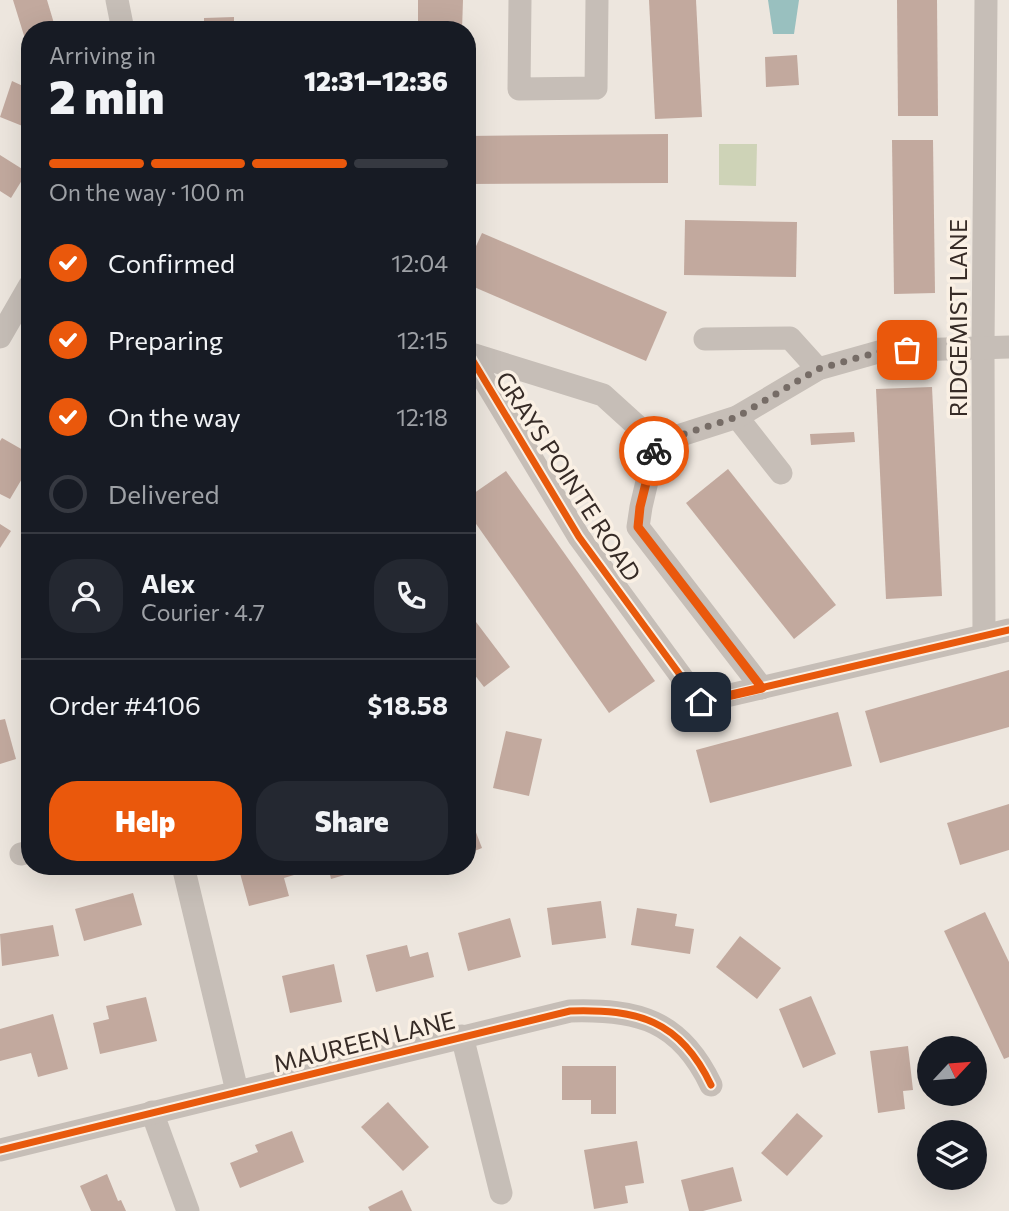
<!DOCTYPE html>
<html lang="en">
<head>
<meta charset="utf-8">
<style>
	body { margin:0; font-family:Commissioner,sans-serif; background:#242831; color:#f1f3f6; height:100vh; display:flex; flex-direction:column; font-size:26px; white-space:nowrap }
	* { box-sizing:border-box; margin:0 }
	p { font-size:23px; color:#9ea1a6 }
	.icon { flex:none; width:38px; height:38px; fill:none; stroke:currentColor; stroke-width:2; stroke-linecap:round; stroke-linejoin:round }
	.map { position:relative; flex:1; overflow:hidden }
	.details { position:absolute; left:21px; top:21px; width:455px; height:854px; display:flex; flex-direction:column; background:#171b24; border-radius:28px; box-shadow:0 7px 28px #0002 }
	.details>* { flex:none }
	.needle { width:46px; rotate:64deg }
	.tools { position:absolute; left:917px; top:1036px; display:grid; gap:14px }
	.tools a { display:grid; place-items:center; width:70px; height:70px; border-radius:50%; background:#171b24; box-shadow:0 7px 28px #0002; font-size:35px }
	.pin { position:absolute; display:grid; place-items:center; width:60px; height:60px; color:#fff; margin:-30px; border-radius:14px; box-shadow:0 4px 10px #0006 }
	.courier { position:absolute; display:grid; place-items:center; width:70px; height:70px; margin:-35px; border:5px solid #ea580c; border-radius:50%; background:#fff; color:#222; box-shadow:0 2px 9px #0007 }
	.overview em { font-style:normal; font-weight:800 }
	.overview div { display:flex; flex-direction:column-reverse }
	.overview { display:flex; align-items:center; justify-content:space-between; height:119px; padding:0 28px }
	h1 { font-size:46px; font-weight:800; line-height:52px }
	.bar { display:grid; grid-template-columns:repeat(4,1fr); gap:10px 7px; align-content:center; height:84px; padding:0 28px }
	.bar i { height:9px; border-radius:5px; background:#363941 }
	.bar .current { background:#ea580c }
	.bar p { grid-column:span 4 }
	.line { display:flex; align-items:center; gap:18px; padding:0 28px; border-top:2px solid #363941 }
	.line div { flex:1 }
	.round { display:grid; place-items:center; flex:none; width:74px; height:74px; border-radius:28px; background:#242831 }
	ol { padding:0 28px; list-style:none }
	li { display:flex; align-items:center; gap:21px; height:77px }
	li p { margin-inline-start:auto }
	li .icon { padding:7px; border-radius:50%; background:#ea580c; color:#fff; stroke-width:4 }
	li:last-child { color:#9ea1a6 }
	li i { width:38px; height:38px; border:4px solid #363941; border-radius:50% }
	.primary-button { display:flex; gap:14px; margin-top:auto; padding:14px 28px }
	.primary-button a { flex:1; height:80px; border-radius:28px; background:#ea580c; color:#fff; font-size:28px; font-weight:800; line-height:80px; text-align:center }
	.primary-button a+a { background:#242831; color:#f1f3f6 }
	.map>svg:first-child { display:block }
	.green { fill:#ced3b7 }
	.water { fill:#99c0bf }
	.building { fill:#c2a99e }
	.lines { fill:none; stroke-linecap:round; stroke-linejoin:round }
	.street { stroke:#c6beb7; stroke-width:23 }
	.cycleway-casing { stroke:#faf0e4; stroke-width:11 }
	.cycleway { stroke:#e8590c; stroke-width:7 }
	.done { stroke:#766c66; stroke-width:7; stroke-dasharray:0 12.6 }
	.route { stroke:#ea580c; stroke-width:9 }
	.labels { text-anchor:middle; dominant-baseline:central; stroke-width:7; stroke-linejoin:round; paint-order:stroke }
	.street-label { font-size:24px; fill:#362b26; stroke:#faf0e4 }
</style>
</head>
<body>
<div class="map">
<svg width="1009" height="1211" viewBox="0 0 1009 1211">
	<rect width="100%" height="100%" fill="#ede6de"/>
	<polygon class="green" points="719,144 757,144 756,186 719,185"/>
	<polygon class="water" points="768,0 799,0 794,34 773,34"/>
	<g class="building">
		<polygon points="13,0 47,0 56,30 30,30 30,55"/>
		<polygon points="418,0 463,0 462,30 418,30"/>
		<polygon points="649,0 696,0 702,117 655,119"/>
		<polygon points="897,0 937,0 938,116 898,116"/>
		<polygon points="234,17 234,30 204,30 204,18"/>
		<polygon points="797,55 799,85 766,87 765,57"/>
		<polygon points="30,71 30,129 0,117 12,81 23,86"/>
		<polygon points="668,134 668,183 467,184 467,136"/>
		<polygon points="892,140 933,140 935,293 894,294"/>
		<polygon points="0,155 27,172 11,198 0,191"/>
		<polygon points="685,220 797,222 796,277 684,275"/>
		<polygon points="482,233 667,312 646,361 467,284 467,266"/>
		<polygon points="932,387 942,596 886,599 876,389"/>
		<polygon points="30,402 30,420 22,416"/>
		<polygon points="854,432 855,442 811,445 810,434"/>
		<polygon points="467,435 474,447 467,450"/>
		<polygon points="2,438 30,454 30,472 28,474 26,472 10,499 0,494 0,441"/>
		<polygon points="728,469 836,605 794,639 686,503"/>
		<polygon points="506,471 655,681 609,713 467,511 467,498"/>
		<polygon points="0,524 11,531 0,548"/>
		<polygon points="473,618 510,667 484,687 467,665 467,623"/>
		<polygon points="1009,670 1009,727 880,763 865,711"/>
		<polygon points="838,712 852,766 710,803 696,750"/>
		<polygon points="5,719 16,759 0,764 0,720"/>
		<polygon points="506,731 542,739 529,796 493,788"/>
		<polygon points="1009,804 1009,850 960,865 947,823"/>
		<polygon points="467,809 482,848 467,854"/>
		<polygon points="238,866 302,866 304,872 284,878 289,896 249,906"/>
		<polygon points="328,866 372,866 372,867 331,879"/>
		<polygon points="133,893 142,925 84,941 75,909"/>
		<polygon points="601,901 606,938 552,945 547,908"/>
		<polygon points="637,908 677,914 675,926 694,929 690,954 631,945"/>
		<polygon points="985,912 1009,962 1009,1057 1004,1059 944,931"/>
		<polygon points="510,918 521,957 468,971 458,933"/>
		<polygon points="53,925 59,956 2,966 0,934"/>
		<polygon points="740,936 781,968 757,999 716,967"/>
		<polygon points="407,945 410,957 428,952 434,977 376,992 366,955"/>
		<polygon points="334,964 342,1002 290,1013 282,976"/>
		<polygon points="811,996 836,1054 803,1068 779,1009"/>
		<polygon points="146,997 157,1041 100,1054 93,1023 109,1019 106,1006"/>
		<polygon points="53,1014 68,1069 38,1077 31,1053 0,1061 0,1029"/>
		<polygon points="908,1046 913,1090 903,1091 905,1109 878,1113 870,1051"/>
		<polygon points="562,1066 616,1066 616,1114 591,1114 591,1100 562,1100"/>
		<polygon points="388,1102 429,1147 403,1171 361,1127"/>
		<polygon points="797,1113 823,1136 787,1176 761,1153"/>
		<polygon points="292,1131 304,1162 240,1188 230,1163 258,1152 255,1145"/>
		<polygon points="637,1141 644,1183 625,1186 628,1203 594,1209 584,1150"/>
		<polygon points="733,1167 742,1201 703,1211 689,1211 681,1180"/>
		<polygon points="107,1174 118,1201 121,1200 126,1211 91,1211 80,1186"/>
		<polygon points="402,1190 412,1211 370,1211 368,1207"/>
	</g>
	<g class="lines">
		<g class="street">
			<polyline points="117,0 123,30"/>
			<polyline points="520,0 519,89 596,88 597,0"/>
			<polyline points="0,337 30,285"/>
			<polyline points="705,339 790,338 818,369"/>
			<polyline points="467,351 579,537 700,702 1009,630"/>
			<polyline points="468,353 603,395 656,443"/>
			<polyline points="737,417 781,473"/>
			<polyline points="984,636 983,347 986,0"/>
			<polyline points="762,688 638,527 641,507 656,443 737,417 818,369 882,351 1009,347"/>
			<polyline points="21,854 30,852"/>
			<polyline points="183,866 237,1091"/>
			<polyline points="462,1036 501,1193"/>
			<polyline points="152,1112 188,1211"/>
			<path d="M0 1150 570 1011C638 1009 680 1020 711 1085"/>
		</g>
		<g class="cycleway-casing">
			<g id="cycleway">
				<polyline points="467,351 579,537 700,702 1009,630"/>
				<path d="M0 1150 570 1011C638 1009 680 1020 711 1085"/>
			</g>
		</g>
		<use href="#cycleway" class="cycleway"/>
	</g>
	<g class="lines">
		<polyline class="done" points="654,451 656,443 737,417 818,369 882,351 907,350"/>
		<polyline class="route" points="654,451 640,507 638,527 762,688 701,702"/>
	</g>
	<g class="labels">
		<g class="street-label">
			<text transform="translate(957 318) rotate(-90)">RIDGEMIST LANE</text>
			<text transform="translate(569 476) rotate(57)">GRAYS POINTE ROAD</text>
			<text transform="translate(364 1041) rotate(-14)">MAUREEN LANE</text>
		</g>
	</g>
</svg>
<div class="tools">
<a><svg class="needle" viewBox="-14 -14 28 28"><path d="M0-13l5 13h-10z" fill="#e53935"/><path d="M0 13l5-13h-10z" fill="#9ea1a6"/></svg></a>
<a><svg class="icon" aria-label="layers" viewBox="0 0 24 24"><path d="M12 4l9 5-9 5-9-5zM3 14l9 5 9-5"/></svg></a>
</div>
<div class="pin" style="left:907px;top:350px;background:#ea580c"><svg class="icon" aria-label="bag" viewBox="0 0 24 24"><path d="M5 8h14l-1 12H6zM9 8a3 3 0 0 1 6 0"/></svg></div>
<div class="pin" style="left:701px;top:702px;background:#1f2937"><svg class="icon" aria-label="home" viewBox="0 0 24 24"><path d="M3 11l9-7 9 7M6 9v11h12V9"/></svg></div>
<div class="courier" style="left:654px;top:451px"><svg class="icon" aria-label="bike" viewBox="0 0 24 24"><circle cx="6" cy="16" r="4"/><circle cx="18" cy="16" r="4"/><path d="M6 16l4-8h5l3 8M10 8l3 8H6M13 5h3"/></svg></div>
<section class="details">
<div class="overview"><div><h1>2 min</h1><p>Arriving in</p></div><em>12:31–12:36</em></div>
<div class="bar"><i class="current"></i><i class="current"></i><i class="current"></i><i></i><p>On the way · 100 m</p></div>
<ol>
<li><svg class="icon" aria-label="check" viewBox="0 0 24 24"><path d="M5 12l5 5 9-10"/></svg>Confirmed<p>12:04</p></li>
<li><svg class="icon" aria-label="check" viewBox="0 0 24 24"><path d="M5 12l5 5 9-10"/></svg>Preparing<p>12:15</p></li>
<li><svg class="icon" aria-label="check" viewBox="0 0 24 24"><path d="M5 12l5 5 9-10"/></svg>On the way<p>12:18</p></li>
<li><i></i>Delivered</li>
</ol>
<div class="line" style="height:126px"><a class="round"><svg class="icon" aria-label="person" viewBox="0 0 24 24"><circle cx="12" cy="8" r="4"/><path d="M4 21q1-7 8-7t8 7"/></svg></a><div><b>Alex</b><p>Courier · 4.7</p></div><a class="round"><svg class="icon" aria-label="phone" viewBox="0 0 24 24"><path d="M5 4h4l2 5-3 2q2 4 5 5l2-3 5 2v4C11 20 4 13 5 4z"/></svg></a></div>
<div class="line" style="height:91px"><div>Order #4106</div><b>$18.58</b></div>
<div class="primary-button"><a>Help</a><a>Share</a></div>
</section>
</div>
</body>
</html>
